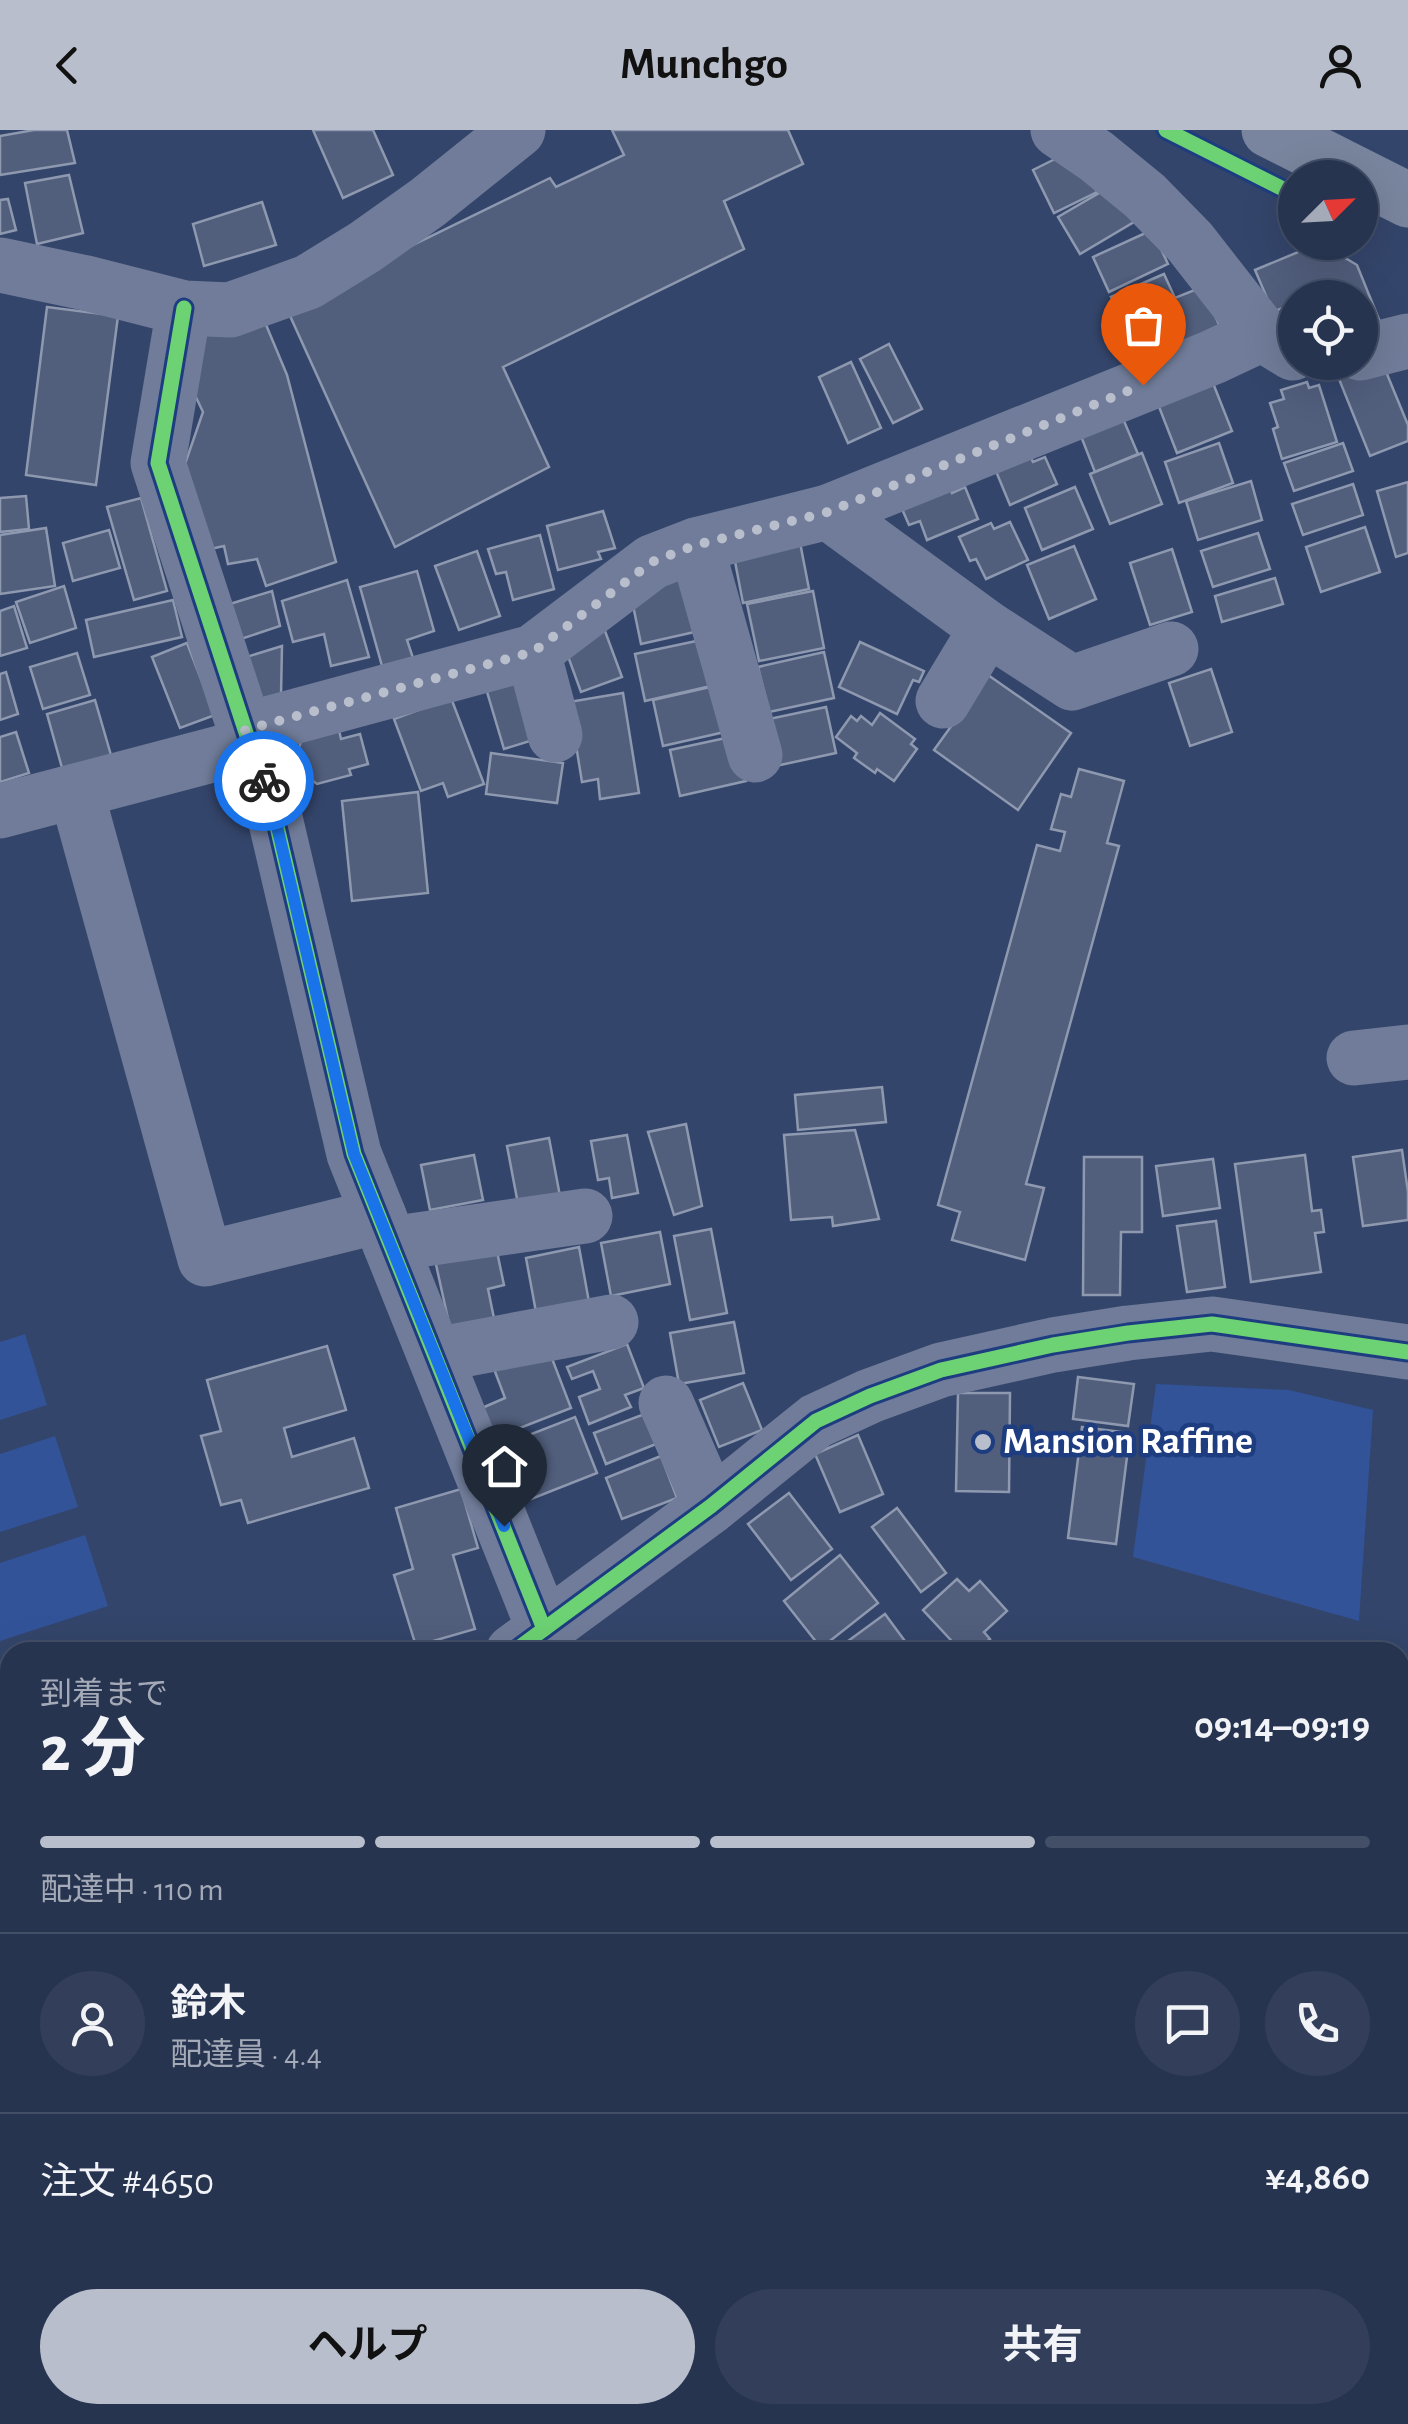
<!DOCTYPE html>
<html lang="ja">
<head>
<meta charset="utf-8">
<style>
	body { margin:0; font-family:"Alegreya Sans","Noto Sans JP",sans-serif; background:#333f5a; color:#f1f3f6; height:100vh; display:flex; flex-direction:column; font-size:38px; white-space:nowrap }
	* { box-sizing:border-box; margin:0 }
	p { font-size:32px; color:#a4aab7 }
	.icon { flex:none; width:55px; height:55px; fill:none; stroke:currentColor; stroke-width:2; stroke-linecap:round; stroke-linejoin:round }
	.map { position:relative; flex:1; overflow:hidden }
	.sheet { position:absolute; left:0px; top:1512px; width:1410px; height:782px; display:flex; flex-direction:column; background:#273450; border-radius:30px 30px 0 0; box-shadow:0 10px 40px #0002,0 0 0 2px #434f67 }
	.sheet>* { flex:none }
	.needle { width:65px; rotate:66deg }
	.tools { position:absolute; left:1278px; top:30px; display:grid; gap:20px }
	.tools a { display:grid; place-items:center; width:100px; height:100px; border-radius:50%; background:#273450; box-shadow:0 10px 40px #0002,0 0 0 2px #434f67; font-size:50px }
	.pin { position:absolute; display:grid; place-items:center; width:85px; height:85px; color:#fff; margin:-102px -42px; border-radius:50% 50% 50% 0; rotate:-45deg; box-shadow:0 0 10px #0007 }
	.pin .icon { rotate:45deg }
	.courier { position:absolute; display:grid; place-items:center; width:100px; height:100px; margin:-50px; border:8px solid #1a73e8; border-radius:50%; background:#fff; color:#222; box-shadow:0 2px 12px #0007 }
	.head em { font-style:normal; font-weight:700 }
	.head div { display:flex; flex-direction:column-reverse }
	.head { display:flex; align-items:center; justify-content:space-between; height:170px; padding:0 40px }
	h1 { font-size:65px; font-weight:700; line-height:75px }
	.bar { display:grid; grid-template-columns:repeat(4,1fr); gap:15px 10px; align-content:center; height:120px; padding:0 40px }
	.bar i { height:12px; border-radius:8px; background:#434f67 }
	.bar .current { background:#b8becb }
	.bar p { grid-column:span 4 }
	.line { display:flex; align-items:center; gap:25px; padding:0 40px; border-top:2px solid #434f67 }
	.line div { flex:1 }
	.round { display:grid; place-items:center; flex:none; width:105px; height:105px; border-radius:52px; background:#333f5a }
	.cta { display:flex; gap:20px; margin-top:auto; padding:20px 40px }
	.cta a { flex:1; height:115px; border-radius:60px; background:#b8becb; color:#111; font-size:40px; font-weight:700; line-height:115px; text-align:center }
	.cta a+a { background:#333f5a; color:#f1f3f6 }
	header { display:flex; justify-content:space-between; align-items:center; height:130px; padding:0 40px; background:#b8becb; color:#111; font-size:45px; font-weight:700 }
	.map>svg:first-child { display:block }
	.green { fill:#325398 }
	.building { fill:#515e7c; stroke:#8e99b0; stroke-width:2.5 }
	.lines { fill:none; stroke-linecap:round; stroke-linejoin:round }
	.minor { stroke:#707c99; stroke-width:55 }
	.major { stroke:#79859e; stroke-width:55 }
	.cycleway-casing { stroke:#1e3d81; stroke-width:21 }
	.cycleway { stroke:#6cd273; stroke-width:15 }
	.done { stroke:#b8becb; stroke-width:10; stroke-dasharray:0 18 }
	.route { stroke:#1a73e8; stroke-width:12 }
	.poi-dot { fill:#b8becb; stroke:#1e3d81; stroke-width:4 }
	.labels { text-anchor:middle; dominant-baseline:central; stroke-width:9; stroke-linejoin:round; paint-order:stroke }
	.poi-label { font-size:38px; font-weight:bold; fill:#fff; stroke:#1e3d81; text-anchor:start }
</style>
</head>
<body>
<header><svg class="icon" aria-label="back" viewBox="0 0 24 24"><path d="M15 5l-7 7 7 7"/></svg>Munchgo<svg class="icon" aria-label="person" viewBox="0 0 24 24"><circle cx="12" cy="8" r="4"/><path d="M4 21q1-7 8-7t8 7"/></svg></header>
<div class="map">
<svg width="1408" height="2294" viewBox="0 0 1408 2294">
	<rect width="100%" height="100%" fill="#34456b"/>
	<g class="green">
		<polygon points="25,1204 47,1275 0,1290 0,1212"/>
		<polygon points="1156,1254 1289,1260 1373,1280 1359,1491 1133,1427"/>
		<polygon points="55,1306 78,1377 0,1402 0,1324"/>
		<polygon points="85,1405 108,1476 0,1511 0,1433"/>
		<polygon points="10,1571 10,1756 0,1733 0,1576"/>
	</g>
	<g class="building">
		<polygon points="34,0 67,0 75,33 0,45 0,6"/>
		<polygon points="313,0 373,0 393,45 343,68"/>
		<polygon points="612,0 788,0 803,34 724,71 744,119 503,237 549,337 395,417 286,177 550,48 556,57 624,25"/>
		<polygon points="1061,26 1082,33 1097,62 1054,83 1033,40"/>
		<polygon points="69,45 83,103 37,114 25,53"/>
		<polygon points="1118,52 1139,89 1080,124 1058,87"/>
		<polygon points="8,69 16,100 0,104 0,70"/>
		<polygon points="262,72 276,115 204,136 193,94"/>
		<polygon points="1152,100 1168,134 1109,162 1093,127"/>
		<polygon points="1320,113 1357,135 1380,192 1360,200 1360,168 1315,168 1314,166 1295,168 1295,173 1273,182 1255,140"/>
		<polygon points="1164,144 1175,168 1202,157 1226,210 1146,245 1111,167"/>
		<polygon points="47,177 118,186 96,355 26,345"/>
		<polygon points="259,178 287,245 336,432 266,456 257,429 228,434 224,416 192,423 177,357 203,282 185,244 187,209"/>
		<polygon points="889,214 922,279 893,293 860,229"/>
		<polygon points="851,232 881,298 848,313 819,247"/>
		<polygon points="1382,232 1408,295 1408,311 1370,326 1339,249"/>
		<polygon points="1211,248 1232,301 1177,323 1156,269"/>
		<polygon points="1307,252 1309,258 1319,255 1337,312 1282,329 1273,299 1278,297 1270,273 1284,269 1281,260"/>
		<polygon points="1121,284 1138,324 1095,342 1079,301"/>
		<polygon points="1219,313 1233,353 1179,373 1165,332"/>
		<polygon points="1343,313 1353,341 1294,361 1284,333"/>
		<polygon points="1027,320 1033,332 1045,327 1057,354 1010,375 993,334"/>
		<polygon points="1142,323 1162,374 1110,394 1090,344"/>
		<polygon points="1251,351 1262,390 1198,410 1186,371"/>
		<polygon points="947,352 952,363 965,357 978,389 927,410 920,391 909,395 899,372"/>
		<polygon points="1408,352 1408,423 1396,427 1377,361"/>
		<polygon points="1353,354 1363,385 1303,405 1292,374"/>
		<polygon points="1075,357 1093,399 1042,420 1025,378"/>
		<polygon points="26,366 29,399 0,402 0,368"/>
		<polygon points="141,368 167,461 134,470 107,377"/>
		<polygon points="603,381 615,418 598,422 601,429 558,440 547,396"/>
		<polygon points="1010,392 1028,430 986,449 976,429 970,431 959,407 991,393 994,399"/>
		<polygon points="1365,397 1380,442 1321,462 1306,417"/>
		<polygon points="46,398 55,456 0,464 0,405"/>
		<polygon points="109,400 120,438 73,451 63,413"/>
		<polygon points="798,402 809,459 743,473 732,416"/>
		<polygon points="1258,403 1270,439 1213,457 1201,421"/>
		<polygon points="540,405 554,459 513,470 506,442 496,444 488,419"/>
		<polygon points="1074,416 1096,469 1049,489 1027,435"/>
		<polygon points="1172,419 1192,482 1150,495 1130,433"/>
		<polygon points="477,421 500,486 459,500 435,436"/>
		<polygon points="686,439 699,501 641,514 628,451"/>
		<polygon points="417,441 434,501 407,510 413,528 382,536 360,457"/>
		<polygon points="1275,448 1283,474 1222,492 1215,466"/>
		<polygon points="347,450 369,527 331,536 324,504 293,512 282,471"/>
		<polygon points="64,456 76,498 30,513 16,472"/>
		<polygon points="272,461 280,496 229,513 220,477"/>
		<polygon points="813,461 824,518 759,531 747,474"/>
		<polygon points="173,470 182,507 94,527 86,490"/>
		<polygon points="14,476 27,518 0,526 0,481"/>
		<polygon points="602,493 622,547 581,562 561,507"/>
		<polygon points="701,510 711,556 645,571 635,524"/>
		<polygon points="860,512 924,541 919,552 913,550 897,584 839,557"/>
		<polygon points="187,513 215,585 180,598 152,527"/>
		<polygon points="282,516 281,565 255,576 227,533"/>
		<polygon points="824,522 834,568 769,582 758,537"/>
		<polygon points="77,523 90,565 43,579 30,537"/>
		<polygon points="1211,539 1232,602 1190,616 1169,553"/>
		<polygon points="6,542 18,584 0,590 0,544"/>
		<polygon points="525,543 543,607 504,619 485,555"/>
		<polygon points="988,545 1071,603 1018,680 934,620"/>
		<polygon points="719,555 729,601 663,616 653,570"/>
		<polygon points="623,563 639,663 600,669 598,649 582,652 569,572"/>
		<polygon points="451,568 484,654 448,667 443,653 421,661 394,589"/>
		<polygon points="95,570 113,632 64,645 47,584"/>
		<polygon points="826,577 836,623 771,637 760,591"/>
		<polygon points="880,583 915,609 911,614 917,619 894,651 877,639 875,643 854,628 857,623 836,607 851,586 857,591 861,586 872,595"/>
		<polygon points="338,596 341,609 360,604 368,634 349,639 351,645 317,654 304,644 298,621 303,605"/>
		<polygon points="16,602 29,643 0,652 0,607"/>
		<polygon points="735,606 746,651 680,666 670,620"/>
		<polygon points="491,623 563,633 557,673 486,664"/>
		<polygon points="1079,639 1124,651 1107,713 1119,716 1026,1054 1044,1058 1025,1130 952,1110 960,1082 938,1075 1037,715 1060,721 1065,702 1051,699 1061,664 1071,667"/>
		<polygon points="418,662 428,763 352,771 342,671"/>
		<polygon points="882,957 886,992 798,1000 795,965"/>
		<polygon points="686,994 702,1076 674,1085 648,1002"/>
		<polygon points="855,1000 879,1089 833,1096 832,1087 791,1090 784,1005"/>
		<polygon points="627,1005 638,1063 612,1068 609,1048 598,1050 591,1011"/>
		<polygon points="549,1008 560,1066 518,1074 507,1016"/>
		<polygon points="1402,1020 1408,1062 1408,1090 1363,1096 1353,1027"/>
		<polygon points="474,1025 483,1070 430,1080 421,1035"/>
		<polygon points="1305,1025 1312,1081 1321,1080 1324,1102 1315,1103 1321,1142 1251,1152 1235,1034"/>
		<polygon points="1084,1027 1142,1027 1142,1102 1121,1102 1120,1165 1083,1165"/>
		<polygon points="1213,1029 1220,1078 1163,1086 1156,1036"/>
		<polygon points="1216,1091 1225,1157 1187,1162 1177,1096"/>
		<polygon points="711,1099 727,1183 690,1190 674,1106"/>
		<polygon points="660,1102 670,1154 611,1166 601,1113"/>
		<polygon points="496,1117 504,1155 488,1159 496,1198 452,1207 435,1130"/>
		<polygon points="579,1117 589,1172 536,1182 526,1128"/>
		<polygon points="734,1192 744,1243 679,1254 670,1203"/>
		<polygon points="627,1214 644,1258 625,1265 631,1277 589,1294 579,1267 600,1259 593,1241 572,1249 567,1237"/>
		<polygon points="327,1216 346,1280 284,1298 292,1327 354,1308 369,1358 248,1393 241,1370 221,1375 201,1306 221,1301 207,1250"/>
		<polygon points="548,1218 571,1278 494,1308 482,1278 505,1268 494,1239"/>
		<polygon points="1078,1247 1134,1254 1128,1296 1073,1289"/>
		<polygon points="743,1253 762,1300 719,1317 700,1270"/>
		<polygon points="958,1263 1010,1263 1009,1362 956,1361"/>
		<polygon points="655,1280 666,1310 606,1334 594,1303"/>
		<polygon points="575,1287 597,1343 511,1377 488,1321"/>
		<polygon points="1082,1297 1130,1303 1116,1414 1068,1408"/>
		<polygon points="858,1305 883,1364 840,1382 815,1324"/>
		<polygon points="661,1326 677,1368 622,1389 606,1348"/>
		<polygon points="461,1359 478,1418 453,1425 475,1499 416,1516 394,1445 413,1439 396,1378"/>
		<polygon points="789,1363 832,1419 791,1450 748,1394"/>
		<polygon points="897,1378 946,1443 921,1462 872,1397"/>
		<polygon points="840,1425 878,1473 821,1518 784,1471"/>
		<polygon points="957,1449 969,1461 980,1451 1007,1481 984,1502 990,1509 975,1522 962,1522 923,1480"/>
		<polygon points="885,1484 913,1522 833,1522"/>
		<polygon points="1408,1680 1408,2294 1385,2294 1384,2285 1400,2285 1400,1687 1402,1682"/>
		<polygon points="78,2285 128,2285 129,2294 78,2294"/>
		<rect x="1111" y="2285" width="137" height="9"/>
	</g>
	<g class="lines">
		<g class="minor">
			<polyline points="1058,0 1096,26 1145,66 1190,112 1262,204 1293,223"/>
			<polyline points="0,135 86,153 184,178 230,180 308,152 365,117 427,73 518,0"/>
			<polyline points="184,178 158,333 250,615 271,671 354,1024 544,1499"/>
			<polyline points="1360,223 1408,211"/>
			<polyline points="828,382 987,498 1072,553 1171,519"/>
			<polyline points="696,415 755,625"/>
			<polyline points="533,522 555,605"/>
			<polyline points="943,571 987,498"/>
			<polyline points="245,600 533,522 652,432 696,415 828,382 1213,227 1262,204"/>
			<polyline points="76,661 205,1129 379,1086"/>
			<polyline points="0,681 250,615"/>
			<polyline points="1354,928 1408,922"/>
			<polyline points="390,1114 585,1086"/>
			<polyline points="435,1225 611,1192"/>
			<polyline points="666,1273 711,1376"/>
			<polyline points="513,1522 711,1376 816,1291 870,1266 941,1240 1053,1215 1128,1203 1212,1194 1408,1222"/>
			<polyline points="1400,1630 1408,1614"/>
			<polyline points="0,1905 10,1897"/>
			<polyline points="0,1961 10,2006"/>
			<polyline points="34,2285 34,2294"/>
			<polyline points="1018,2294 1022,2285"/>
		</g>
		<polyline class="major" points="1269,0 1408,70"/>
		<g class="cycleway-casing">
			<g id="cycleway">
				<polyline points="1166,0 1295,65"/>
				<polyline points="184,178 158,333 250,615 271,671 354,1024 544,1499"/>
				<polyline points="513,1522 711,1376 816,1291 870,1266 941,1240 1053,1215 1128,1203 1212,1194 1408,1222"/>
			</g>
		</g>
		<use href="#cycleway" class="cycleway"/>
	</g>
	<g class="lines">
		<polyline class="done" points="264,651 245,600 533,522 652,432 696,415 828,382 1143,255"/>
		<polyline class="route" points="264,651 271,671 354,1024 504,1396"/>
	</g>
	<circle class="poi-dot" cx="983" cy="1312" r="10"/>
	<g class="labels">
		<g class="poi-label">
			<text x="1003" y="1312">Mansion Raffine</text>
		</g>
	</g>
</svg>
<div class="tools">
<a><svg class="needle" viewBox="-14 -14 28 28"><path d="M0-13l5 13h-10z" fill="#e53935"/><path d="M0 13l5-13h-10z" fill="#a4aab7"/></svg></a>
<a><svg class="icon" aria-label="locate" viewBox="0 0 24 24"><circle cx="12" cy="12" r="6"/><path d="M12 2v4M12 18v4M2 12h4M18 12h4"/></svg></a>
</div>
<div class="pin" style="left:1143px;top:255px;background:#ea580c"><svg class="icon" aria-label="bag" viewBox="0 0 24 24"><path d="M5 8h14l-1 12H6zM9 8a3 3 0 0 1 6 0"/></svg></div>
<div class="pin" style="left:504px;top:1396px;background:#1f2937"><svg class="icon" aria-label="home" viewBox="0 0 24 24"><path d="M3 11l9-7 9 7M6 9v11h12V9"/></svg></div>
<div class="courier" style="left:264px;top:651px"><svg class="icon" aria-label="bike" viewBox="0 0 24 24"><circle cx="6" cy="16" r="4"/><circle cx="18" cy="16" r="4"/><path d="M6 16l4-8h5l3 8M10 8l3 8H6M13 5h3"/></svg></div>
<section class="sheet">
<div class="head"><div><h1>2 分</h1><p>到着まで</p></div><em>09:14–09:19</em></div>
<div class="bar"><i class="current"></i><i class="current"></i><i class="current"></i><i></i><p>配達中 · 110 m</p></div>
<div class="line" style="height:180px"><a class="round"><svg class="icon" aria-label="person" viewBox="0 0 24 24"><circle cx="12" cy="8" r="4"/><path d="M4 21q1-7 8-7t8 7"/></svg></a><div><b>鈴木</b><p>配達員 · 4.4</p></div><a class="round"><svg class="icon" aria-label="chat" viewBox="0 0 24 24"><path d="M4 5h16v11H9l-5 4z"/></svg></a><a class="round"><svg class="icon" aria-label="phone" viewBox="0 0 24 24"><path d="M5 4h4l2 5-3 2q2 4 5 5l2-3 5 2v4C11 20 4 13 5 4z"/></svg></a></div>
<div class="line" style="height:130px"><div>注文 #4650</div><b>¥4,860</b></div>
<div class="cta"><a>ヘルプ</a><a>共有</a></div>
</section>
</div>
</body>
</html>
